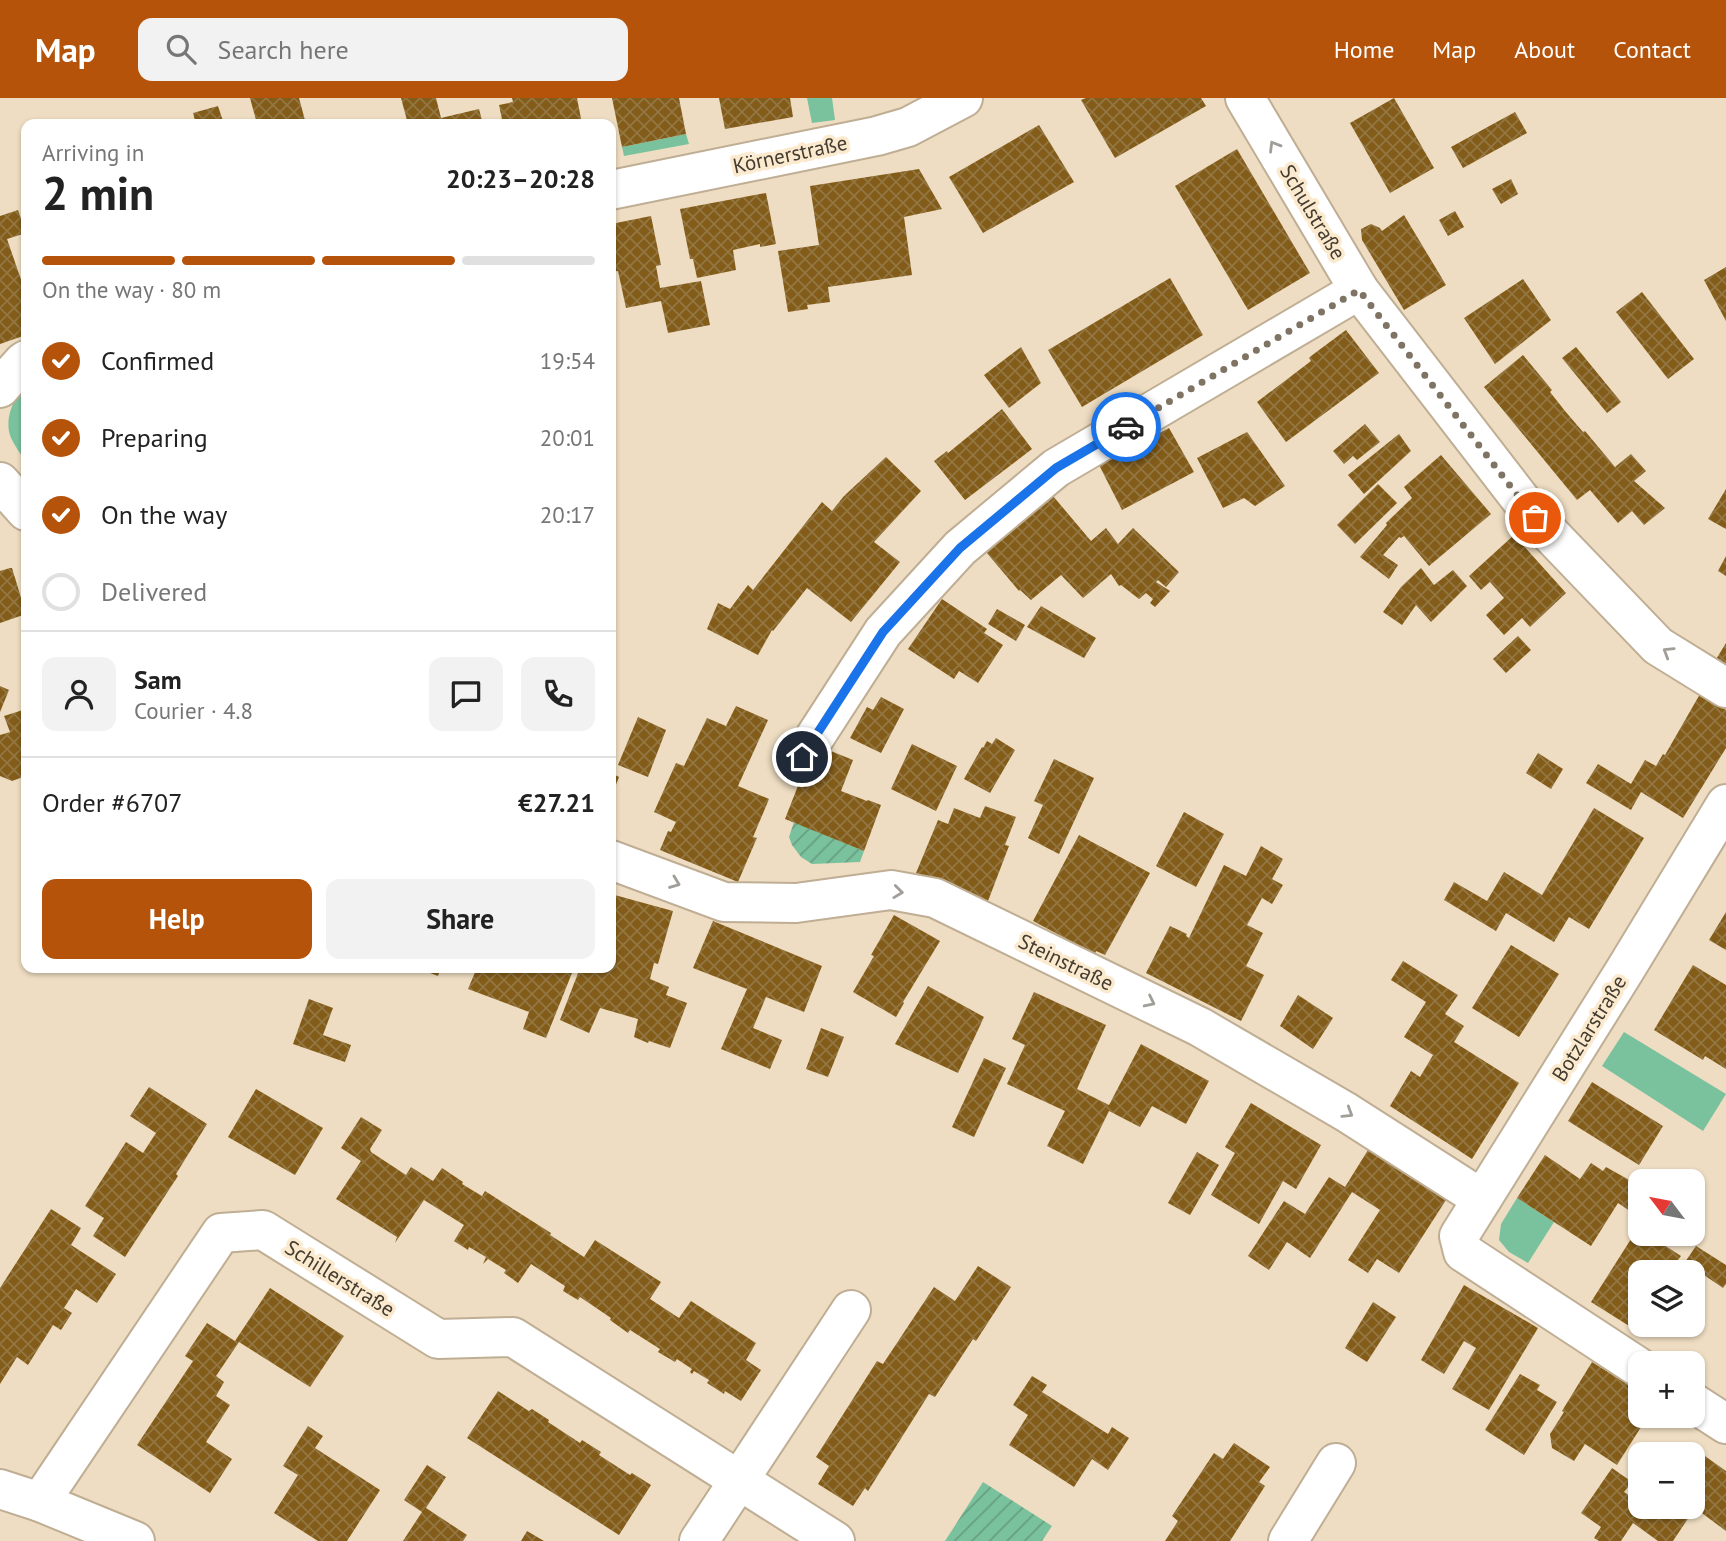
<!DOCTYPE html>
<html lang="en">
<head>
<meta charset="utf-8">
<style>
	body { margin:0; font-family:"PT Sans",sans-serif; background:#f2f2f2; color:#222; height:100vh; display:flex; flex-direction:column; font-size:26px; white-space:nowrap }
	* { box-sizing:border-box; margin:0 }
	p { font-size:23px; color:#767676 }
	.icon { flex:none; width:38px; height:38px; fill:none; stroke:currentColor; stroke-width:2; stroke-linecap:round; stroke-linejoin:round }
	.map { position:relative; flex:1; overflow:hidden }
	.sheet { position:absolute; left:21px; top:21px; width:595px; height:854px; display:flex; flex-direction:column; background:#fff; border-radius:14px; box-shadow:0 2px 5px #0004 }
	.sheet>* { flex:none }
	.needle { width:46px; rotate:302deg }
	.fabs { position:absolute; left:1628px; top:1071px; display:grid; gap:14px }
	.fabs a { display:grid; place-items:center; width:77px; height:77px; border-radius:14px; background:#fff; box-shadow:0 2px 5px #0004; font-size:35px }
	.pin { position:absolute; display:grid; place-items:center; width:60px; height:60px; color:#fff; margin:-30px; border:4px solid #fff; border-radius:50%; box-shadow:0 2px 7px #0007 }
	.courier { position:absolute; display:grid; place-items:center; width:70px; height:70px; margin:-35px; border:5px solid #1a73e8; border-radius:50%; background:#fff; color:#222; box-shadow:0 2px 9px #0007 }
	.summary em { font-style:normal; font-weight:600 }
	.summary div { display:flex; flex-direction:column-reverse }
	.summary { display:flex; align-items:center; justify-content:space-between; height:119px; padding:0 21px }
	h1 { font-size:46px; font-weight:600; line-height:52px }
	.bar { display:grid; grid-template-columns:repeat(4,1fr); gap:10px 7px; align-content:center; height:84px; padding:0 21px }
	.bar i { height:9px; border-radius:5px; background:#e0e0e0 }
	.bar .selected { background:#b45309 }
	.bar p { grid-column:span 4 }
	.line { display:flex; align-items:center; gap:18px; padding:0 21px; border-top:2px solid #e0e0e0 }
	.line div { flex:1 }
	.round { display:grid; place-items:center; flex:none; width:74px; height:74px; border-radius:14px; background:#f2f2f2 }
	ol { padding:0 21px; list-style:none }
	li { display:flex; align-items:center; gap:21px; height:77px }
	li p { margin-inline-start:auto }
	li .icon { padding:7px; border-radius:50%; background:#b45309; color:#fff; stroke-width:4 }
	li:last-child { color:#767676 }
	li i { width:38px; height:38px; border:4px solid #e0e0e0; border-radius:50% }
	.primary-button { display:flex; gap:14px; margin-top:auto; padding:14px 21px }
	.primary-button a { flex:1; height:80px; border-radius:14px; background:#b45309; color:#fff; font-size:28px; font-weight:600; line-height:80px; text-align:center }
	.primary-button a+a { background:#f2f2f2; color:#222 }
	header { display:flex; align-items:center; gap:42px; box-sizing:border-box; height:98px; padding:0 35px; background:#b45309; color:#fff }
	header strong { font-size:33px }
	nav { display:flex; gap:38px; margin-inline-start:auto; font-size:24px }
	.search { width:490px; height:63px; background:#f2f2f2; display:flex; align-items:center; gap:18px; box-sizing:border-box; padding:0 24px; border-radius:14px; color:#767676; font-size:26px }
	.map>svg:first-child { display:block }
	.grass { fill:#7ac29d }
	.garden { fill:url(#garden-furrows) }
	.building { fill:url(#building-cross-hatch) }
	.lines { fill:none; stroke-linecap:round; stroke-linejoin:round }
	.minor-casing { stroke:#bfae94; stroke-width:42 }
	.minor { stroke:#fff; stroke-width:38 }
	.oneway { stroke:#a19e98 }
	.done { stroke:#7f7464; stroke-width:7; stroke-dasharray:0 12.6 }
	.route { stroke:#1a73e8; stroke-width:9 }
	.labels { text-anchor:middle; dominant-baseline:central; stroke-width:7; stroke-linejoin:round; paint-order:stroke }
	.street-label { font-size:21px; fill:#433c31; stroke:#fceacf }
</style>
</head>
<body>
<header>
<strong>Map</strong>
<div class="search"><svg class="icon" aria-label="search" viewBox="0 0 24 24"><circle cx="10" cy="10" r="6"/><path d="M15 15l6 6"/></svg>Search here</div>
<nav><a>Home</a><a>Map</a><a>About</a><a>Contact</a></nav>
</header>
<div class="map">
<svg width="1726" height="1443" viewBox="0 0 1726 1443">
	<defs>
		<pattern id="garden-furrows" width="10" height="10" patternUnits="userSpaceOnUse" patternTransform="scale(1.75)"><rect width="10" height="10" fill="#7ac29d"/><path d="M-1 1l2-2M0 10L10 0M9 11l2-2" fill="none" stroke="#669f81"/></pattern>
		<pattern id="building-cross-hatch" width="8" height="8" patternUnits="userSpaceOnUse" patternTransform="scale(1.75)"><rect width="8" height="8" fill="#835c19"/><path d="M0 0l8 8M0 8l8-8" fill="none" stroke="#947643"/></pattern>
	</defs>
	<rect width="100%" height="100%" fill="#eeddc2"/>
	<g class="grass">
		<polygon points="807,0 832,0 835,22 812,25"/>
		<polygon points="686,36 689,46 624,58 622,49"/>
		<path d="M26 289V365C22 357 15 349 11 340 4 322 12 301 26 289Z"/>
		<polygon points="1624,934 1726,996 1703,1033 1602,968"/>
		<polygon points="1517,1100 1554,1124 1528,1165 1509,1154 1499,1142 1501,1126"/>
	</g>
	<g class="garden">
		<polygon points="794,724 864,753 860,764 812,766 801,759 792,747 789,739"/>
		<polygon points="983,1384 1052,1428 1042,1443 945,1443"/>
	</g>
	<g class="building">
		<polygon points="250,0 299,0 306,26 244,26 256,22"/>
		<polygon points="401,0 436,0 441,20 479,11 483,26 408,26"/>
		<polygon points="512,0 577,0 582,26 503,26 499,7 513,4"/>
		<polygon points="612,0 679,0 686,36 622,49"/>
		<polygon points="719,0 790,0 793,19 725,31"/>
		<polygon points="1086,0 1201,0 1206,8 1115,60 1081,2"/>
		<polygon points="1394,0 1434,70 1390,95 1350,25"/>
		<polygon points="218,8 224,26 196,26 193,15"/>
		<polygon points="1515,14 1527,35 1463,70 1451,49"/>
		<polygon points="1039,27 1074,84 983,135 949,79"/>
		<polygon points="1237,51 1310,175 1248,212 1175,88"/>
		<polygon points="919,71 942,111 904,119 912,177 828,189 830,204 807,207 808,211 788,214 778,153 819,147 810,88"/>
		<polygon points="1511,81 1518,96 1501,106 1492,91"/>
		<polygon points="766,95 776,146 760,149 760,146 733,152 736,172 697,180 693,161 690,161 680,111"/>
		<polygon points="18,112 26,135 7,141 26,196 26,237 0,246 0,118"/>
		<polygon points="1455,113 1464,129 1448,138 1439,122"/>
		<polygon points="1404,117 1446,187 1404,212 1362,142 1361,131 1371,126 1380,130 1382,133"/>
		<polygon points="651,118 661,167 656,168 660,190 701,183 710,227 668,235 661,203 626,210 618,173 611,174 611,126"/>
		<polygon points="1726,169 1726,223 1704,182"/>
		<polygon points="1170,180 1203,237 1082,309 1048,252"/>
		<polygon points="1523,181 1551,222 1495,266 1464,220"/>
		<polygon points="1642,194 1694,261 1668,281 1616,214"/>
		<polygon points="1346,232 1379,275 1286,344 1257,304 1311,263 1309,260 1311,258"/>
		<polygon points="1021,249 1041,285 1009,310 984,277"/>
		<polygon points="1576,249 1621,304 1607,315 1562,260"/>
		<polygon points="1523,257 1552,292 1550,294 1565,313 1583,334 1585,333 1615,369 1631,356 1646,373 1634,383 1665,410 1644,427 1632,413 1618,425 1590,392 1577,402 1484,289"/>
		<polygon points="1002,311 1032,351 965,402 934,363 947,353 948,355"/>
		<polygon points="1365,326 1380,344 1357,362 1353,358 1344,366 1333,353"/>
		<polygon points="1169,330 1194,374 1122,412 1099,367"/>
		<polygon points="1247,334 1285,388 1255,408 1244,400 1223,410 1197,360"/>
		<polygon points="1399,336 1411,353 1364,396 1348,377"/>
		<polygon points="1441,357 1491,416 1429,468 1404,438 1401,440 1399,439 1383,457 1398,467 1389,481 1360,459 1387,427 1386,425 1412,400 1404,389"/>
		<polygon points="886,359 921,393 874,444 900,464 851,524 807,490 773,533 772,532 758,557 707,531 718,505 730,511 748,487 753,492 822,404 832,413 844,398"/>
		<polygon points="1378,386 1397,405 1355,446 1337,427"/>
		<polygon points="1726,391 1726,431 1708,421"/>
		<polygon points="1053,398 1091,443 1106,430 1118,446 1133,430 1179,474 1166,489 1158,482 1156,484 1170,493 1155,509 1150,505 1153,501 1146,495 1139,501 1121,487 1119,488 1111,476 1083,500 1061,477 1031,502 1020,492 1019,493 986,454"/>
		<polygon points="1514,437 1566,495 1530,529 1522,520 1504,537 1486,517 1504,500 1490,484 1481,492 1469,478"/>
		<polygon points="1726,458 1726,478 1718,473"/>
		<polygon points="10,470 12,470 26,516 0,525 0,473"/>
		<polygon points="1421,470 1434,487 1453,472 1467,488 1431,524 1416,507 1402,527 1383,514 1401,489"/>
		<polygon points="942,501 987,531 984,535 1003,547 978,585 959,573 954,581 908,551"/>
		<polygon points="1041,508 1096,540 1084,560 1027,529"/>
		<polygon points="997,511 1025,527 1016,543 988,526"/>
		<polygon points="1518,538 1531,552 1506,575 1493,561"/>
		<polygon points="1726,545 1726,570 1715,563"/>
		<polygon points="0,588 9,592 0,614"/>
		<polygon points="1700,596 1726,612 1726,650 1683,720 1641,694 1631,712 1586,685 1598,666 1631,686 1645,662 1656,668 1663,656 1665,657"/>
		<polygon points="881,599 904,611 881,655 850,640 867,609 873,612"/>
		<polygon points="736,608 768,622 738,688 769,701 753,739 757,740 756,742 738,784 660,752 668,733 671,734 676,724 654,714 676,665 684,668 707,620 726,628"/>
		<polygon points="26,611 26,678 12,683 0,678 0,637 10,634 4,618"/>
		<polygon points="638,619 666,632 648,679 618,667"/>
		<polygon points="996,640 1015,652 990,695 964,681 982,649 983,650 987,643 992,646"/>
		<polygon points="912,646 957,668 936,713 891,691"/>
		<polygon points="821,649 853,662 841,693 867,703 868,702 881,707 864,753 785,721 803,675"/>
		<polygon points="1538,655 1563,671 1551,691 1526,675"/>
		<polygon points="1054,661 1094,680 1059,756 1028,740 1043,707 1034,703"/>
		<polygon points="611,675 619,679 611,700"/>
		<polygon points="985,708 1016,719 1005,747 1009,748 988,803 916,775 938,722 948,726 954,710 980,720"/>
		<polygon points="1594,710 1644,740 1589,831 1569,819 1554,844 1506,815 1496,833 1444,802 1454,784 1487,803 1504,774 1542,797"/>
		<polygon points="1184,714 1224,736 1196,789 1156,768"/>
		<polygon points="1079,737 1150,775 1105,857 1096,853 1095,856 1033,823"/>
		<polygon points="1261,748 1283,761 1272,781 1283,787 1272,806 1262,800 1247,827 1263,835 1246,868 1264,877 1241,923 1146,875 1170,828 1187,836 1186,838 1189,840 1224,767 1246,778"/>
		<polygon points="611,796 673,813 658,866 654,865 650,881 669,889 666,897 687,905 670,950 649,943 648,945 634,939 638,921 600,910 589,935 560,922 580,870 611,870"/>
		<polygon points="1726,814 1726,852 1709,842"/>
		<polygon points="894,817 940,843 903,904 904,905 896,919 853,894 874,858 871,857"/>
		<polygon points="713,823 822,868 804,914 766,899 753,930 782,942 770,971 721,951 747,891 693,870"/>
		<polygon points="1511,847 1559,876 1519,939 1472,910"/>
		<polygon points="1403,863 1458,897 1445,916 1464,928 1454,944 1519,985 1472,1061 1390,1008 1411,973 1420,979 1433,957 1404,939 1426,904 1391,882"/>
		<polygon points="1693,867 1726,887 1726,971 1705,958 1703,962 1654,932"/>
		<polygon points="417,870 441,870 438,878"/>
		<polygon points="471,870 574,870 546,940 523,931 529,914 468,891 476,872"/>
		<polygon points="928,888 984,919 958,975 895,946"/>
		<polygon points="1034,894 1106,927 1077,991 1109,1007 1141,946 1209,983 1186,1026 1152,1008 1140,1029 1109,1013 1083,1066 1047,1048 1065,1013 1007,986 1025,947 1012,941"/>
		<polygon points="1298,897 1333,920 1313,951 1280,928"/>
		<polygon points="309,901 333,910 323,937 351,947 345,964 293,946"/>
		<polygon points="821,930 844,939 828,979 806,971"/>
		<polygon points="984,960 1006,970 974,1039 952,1029"/>
		<polygon points="1592,984 1663,1028 1639,1067 1568,1023"/>
		<polygon points="149,989 207,1026 176,1076 178,1078 125,1159 93,1138 104,1120 85,1108 126,1044 143,1055 156,1035 130,1018"/>
		<polygon points="256,991 323,1030 295,1077 228,1039"/>
		<polygon points="1251,1005 1321,1047 1296,1091 1283,1083 1259,1126 1211,1097 1235,1055 1225,1049"/>
		<polygon points="361,1019 382,1032 370,1051 371,1054 406,1077 411,1069 433,1083 442,1070 463,1084 462,1086 482,1098 485,1093 551,1135 550,1137 584,1159 595,1142 661,1184 650,1201 679,1220 691,1203 756,1245 746,1262 761,1272 741,1303 725,1293 724,1296 707,1285 709,1282 694,1273 692,1276 690,1274 692,1271 677,1261 675,1264 658,1254 660,1251 630,1232 628,1235 610,1222 611,1220 580,1199 578,1202 563,1193 565,1188 531,1166 518,1185 504,1175 506,1172 488,1161 483,1166 486,1159 469,1149 468,1152 454,1143 464,1127 424,1102 395,1145 397,1139 336,1101 361,1063 341,1050"/>
		<polygon points="1368,1052 1446,1102 1399,1175 1377,1161 1368,1175 1348,1162 1380,1112 1352,1094 1310,1160 1287,1144 1269,1172 1248,1158 1284,1103 1305,1116 1329,1079 1345,1089"/>
		<polygon points="1197,1054 1219,1067 1190,1117 1168,1105"/>
		<polygon points="1545,1057 1580,1081 1591,1065 1603,1073 1606,1069 1640,1088 1640,1113 1633,1109 1630,1113 1618,1105 1591,1148 1517,1100"/>
		<polygon points="1651,1071 1670,1083 1644,1083"/>
		<polygon points="51,1111 81,1130 71,1147 116,1176 97,1205 76,1191 64,1210 72,1215 61,1232 53,1227 28,1267 17,1259 0,1286 0,1190"/>
		<polygon points="1638,1130 1640,1131 1640,1136 1647,1136 1681,1158 1669,1174 1640,1174 1640,1223 1634,1231 1591,1204"/>
		<polygon points="1696,1148 1726,1167 1726,1186 1723,1190 1685,1164"/>
		<polygon points="978,1168 1011,1189 976,1243 973,1241 935,1299 929,1296 868,1393 865,1390 853,1408 818,1386 829,1368 816,1359 877,1263 883,1266 934,1189 955,1203"/>
		<polygon points="1464,1187 1538,1230 1489,1312 1452,1291 1476,1250 1464,1243 1444,1276 1421,1262"/>
		<polygon points="270,1190 344,1238 310,1289 239,1244 216,1278 224,1284 216,1298 230,1307 206,1344 232,1361 210,1395 137,1347 193,1263 185,1258 207,1225 235,1243"/>
		<polygon points="1692,1199 1703,1206 1692,1223"/>
		<polygon points="1373,1204 1396,1219 1367,1264 1345,1250"/>
		<polygon points="1592,1264 1640,1294 1640,1318 1648,1318 1617,1367 1585,1346 1574,1363 1552,1350 1550,1336 1564,1314 1562,1313"/>
		<polygon points="1520,1276 1540,1287 1537,1292 1557,1304 1524,1357 1485,1332"/>
		<polygon points="1032,1278 1047,1287 1042,1294 1108,1336 1112,1329 1129,1340 1108,1372 1092,1361 1074,1389 1009,1347 1028,1317 1013,1307"/>
		<polygon points="498,1293 529,1313 532,1311 549,1322 548,1324 580,1345 582,1342 601,1354 599,1357 630,1377 632,1375 651,1387 619,1437 467,1340"/>
		<polygon points="308,1328 323,1338 315,1350 380,1392 347,1443 318,1443 274,1415 298,1377 283,1368"/>
		<polygon points="1234,1345 1270,1369 1259,1384 1265,1388 1230,1443 1165,1443 1178,1423 1172,1418 1214,1355 1223,1361"/>
		<polygon points="1688,1346 1726,1373 1726,1433 1695,1410 1673,1443 1658,1443 1633,1425 1621,1443 1599,1443 1594,1440 1601,1429 1581,1415 1612,1370 1632,1384 1624,1394 1640,1405 1640,1409 1692,1409 1692,1356 1681,1356"/>
		<polygon points="427,1367 446,1379 426,1410 467,1437 463,1443 403,1443 422,1414 404,1402"/>
		<polygon points="527,1433 544,1443 521,1443"/>
	</g>
	<g class="lines">
		<g class="minor-casing">
			<g id="minor">
				<polyline points="1245,0 1359,192 1535,420 1658,548 1726,590"/>
				<polyline points="611,92 877,38 908,29 963,0"/>
				<polyline points="0,290 23,264 26,262"/>
				<polyline points="0,384 26,413"/>
				<polyline points="802,659 883,534 960,450 1056,370 1359,192"/>
				<polyline points="611,762 724,804 796,805 891,792 935,800 1200,929 1346,1014 1482,1101"/>
				<polyline points="1640,1270 1463,1154 1459,1138 1625,872 1726,706"/>
				<polyline points="1692,1304 1726,1326"/>
				<polyline points="0,1391 40,1404 135,1443"/>
				<polyline points="40,1404 221,1135 263,1132 438,1241 513,1239 835,1443"/>
				<polyline points="699,1443 851,1212"/>
				<polyline points="1288,1443 1336,1365"/>
			</g>
		</g>
		<use href="#minor" class="minor"/>
	</g>
	<defs><path id="oneway-chevron" d="M-2-3.5L2.5 0L-2 3.5" fill="none" stroke-width="1.6" stroke-linecap="round" stroke-linejoin="round" transform="scale(1.75)"/></defs>
	<g class="oneway">
		<use href="#oneway-chevron" transform="translate(1274 48) rotate(-121)"/>
		<use href="#oneway-chevron" transform="translate(1668 554) rotate(-148)"/>
		<use href="#oneway-chevron" transform="translate(675 785) rotate(21)"/>
		<use href="#oneway-chevron" transform="translate(898 794) rotate(7)"/>
		<use href="#oneway-chevron" transform="translate(1150 904) rotate(26)"/>
		<use href="#oneway-chevron" transform="translate(1348 1015) rotate(32)"/>
	</g>
	<g class="lines">
		<polyline class="done" points="1126,329 1359,192 1535,420"/>
		<polyline class="route" points="802,659 883,534 960,450 1056,370 1126,329"/>
	</g>
	<g class="labels">
		<g class="street-label">
			<text transform="translate(790 56) rotate(-12)">Körnerstraße</text>
			<text transform="translate(1313 114) rotate(59)">Schulstraße</text>
			<text transform="translate(1066 864) rotate(26)">Steinstraße</text>
			<text transform="translate(1589 930) rotate(-58)">Botzlarstraße</text>
			<text transform="translate(340 1180) rotate(32)">Schillerstraße</text>
		</g>
	</g>
</svg>
<div class="fabs">
<a><svg class="needle" viewBox="-14 -14 28 28"><path d="M0-13l5 13h-10z" fill="#e53935"/><path d="M0 13l5-13h-10z" fill="#767676"/></svg></a>
<a><svg class="icon" aria-label="layers" viewBox="0 0 24 24"><path d="M12 4l9 5-9 5-9-5zM3 14l9 5 9-5"/></svg></a>
<a>+</a>
<a>−</a>
</div>
<div class="pin" style="left:1535px;top:420px;background:#ea580c"><svg class="icon" aria-label="bag" viewBox="0 0 24 24"><path d="M5 8h14l-1 12H6zM9 8a3 3 0 0 1 6 0"/></svg></div>
<div class="pin" style="left:802px;top:659px;background:#1f2937"><svg class="icon" aria-label="home" viewBox="0 0 24 24"><path d="M3 11l9-7 9 7M6 9v11h12V9"/></svg></div>
<div class="courier" style="left:1126px;top:329px"><svg class="icon" aria-label="car" viewBox="0 0 24 24"><path d="M5 17H2v-5l4-1 3-4h7l3 4 3 1v5h-3M9 17h6M6 11h13"/><circle cx="7" cy="17" r="2"/><circle cx="17" cy="17" r="2"/></svg></div>
<section class="sheet">
<div class="summary"><div><h1>2 min</h1><p>Arriving in</p></div><em>20:23–20:28</em></div>
<div class="bar"><i class="selected"></i><i class="selected"></i><i class="selected"></i><i></i><p>On the way · 80 m</p></div>
<ol>
<li><svg class="icon" aria-label="check" viewBox="0 0 24 24"><path d="M5 12l5 5 9-10"/></svg>Confirmed<p>19:54</p></li>
<li><svg class="icon" aria-label="check" viewBox="0 0 24 24"><path d="M5 12l5 5 9-10"/></svg>Preparing<p>20:01</p></li>
<li><svg class="icon" aria-label="check" viewBox="0 0 24 24"><path d="M5 12l5 5 9-10"/></svg>On the way<p>20:17</p></li>
<li><i></i>Delivered</li>
</ol>
<div class="line" style="height:126px"><a class="round"><svg class="icon" aria-label="person" viewBox="0 0 24 24"><circle cx="12" cy="8" r="4"/><path d="M4 21q1-7 8-7t8 7"/></svg></a><div><b>Sam</b><p>Courier · 4.8</p></div><a class="round"><svg class="icon" aria-label="chat" viewBox="0 0 24 24"><path d="M4 5h16v11H9l-5 4z"/></svg></a><a class="round"><svg class="icon" aria-label="phone" viewBox="0 0 24 24"><path d="M5 4h4l2 5-3 2q2 4 5 5l2-3 5 2v4C11 20 4 13 5 4z"/></svg></a></div>
<div class="line" style="height:91px"><div>Order #6707</div><b>€27.21</b></div>
<div class="primary-button"><a>Help</a><a>Share</a></div>
</section>
</div>
</body>
</html>
